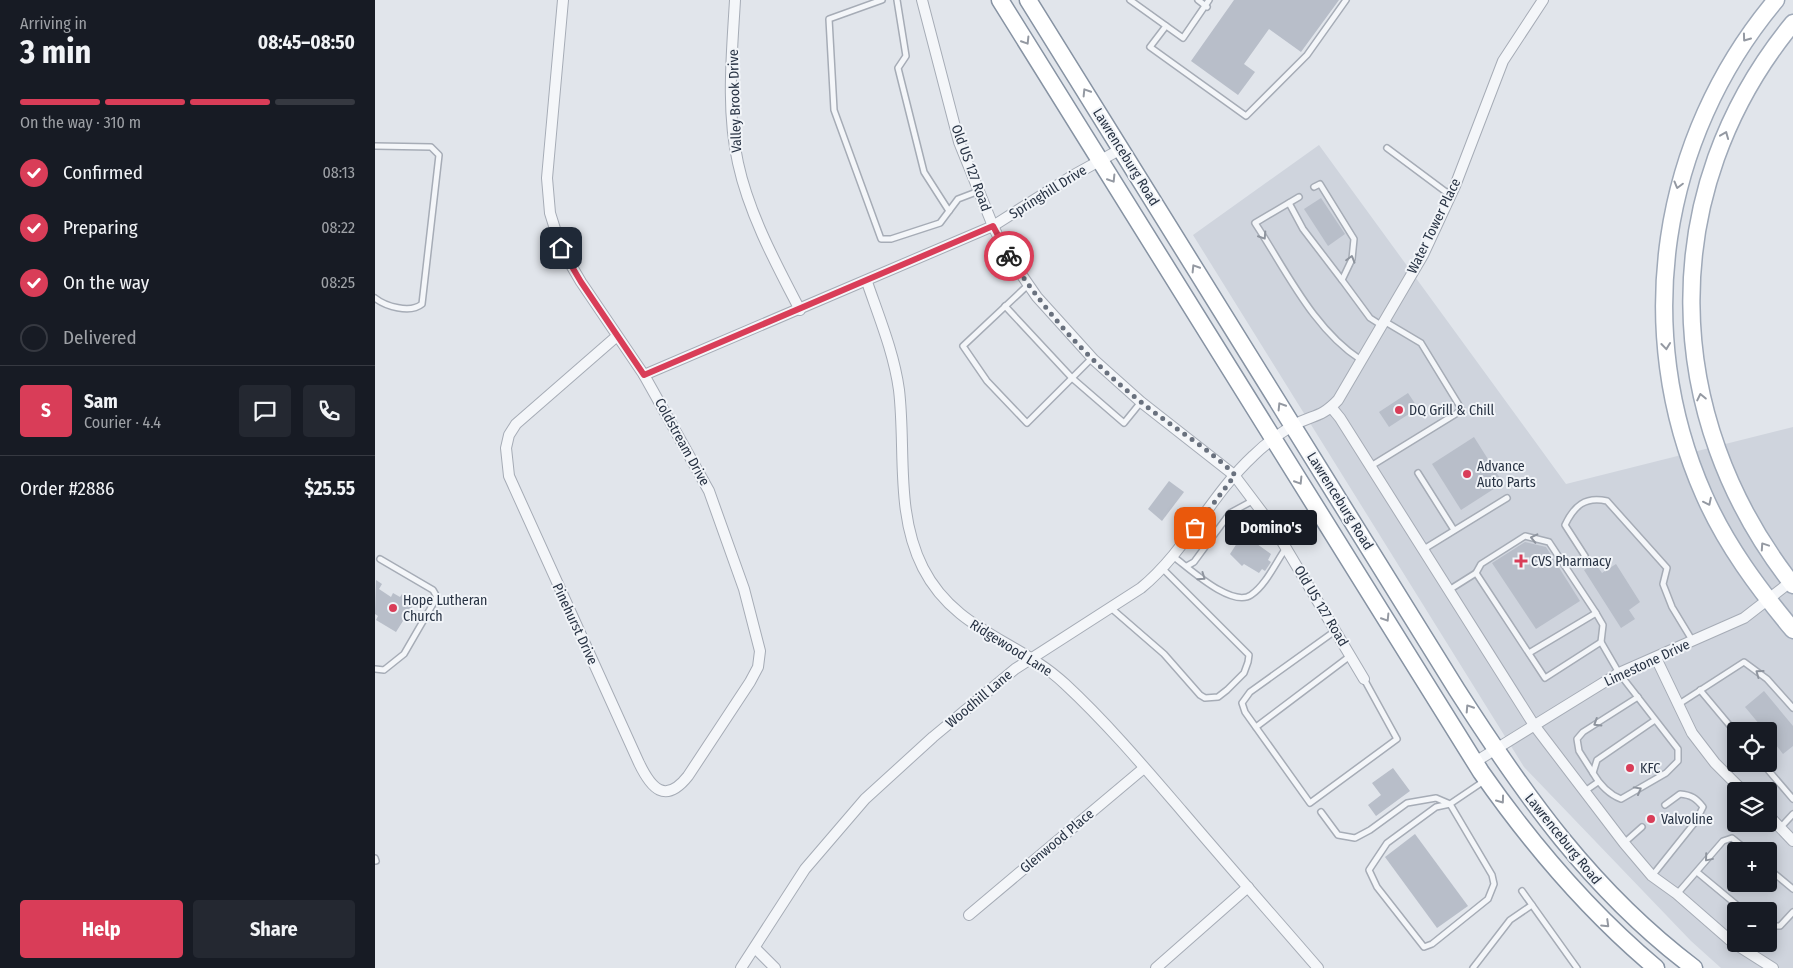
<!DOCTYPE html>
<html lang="en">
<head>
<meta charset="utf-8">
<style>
	body { margin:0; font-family:"Fira Sans Condensed",sans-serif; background:#242831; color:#f1f3f6; height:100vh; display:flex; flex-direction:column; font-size:19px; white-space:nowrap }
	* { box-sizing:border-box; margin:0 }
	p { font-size:16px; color:#9ea1a6 }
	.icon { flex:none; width:28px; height:28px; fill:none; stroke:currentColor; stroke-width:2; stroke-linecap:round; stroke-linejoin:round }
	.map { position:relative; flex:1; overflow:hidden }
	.side { display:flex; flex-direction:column; background:#171b24; width:375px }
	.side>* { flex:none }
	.tools { position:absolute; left:1352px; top:722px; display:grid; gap:10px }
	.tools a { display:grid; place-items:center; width:50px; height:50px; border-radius:5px; background:#171b24; box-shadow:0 2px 12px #0003; font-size:25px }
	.pin { position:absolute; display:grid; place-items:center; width:42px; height:42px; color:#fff; margin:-21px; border-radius:10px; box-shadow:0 2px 8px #0006 }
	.courier { position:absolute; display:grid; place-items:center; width:50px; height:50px; margin:-25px; border:4px solid #d93d58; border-radius:50%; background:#fff; color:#222; box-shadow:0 1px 6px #0007 }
	.bubble { position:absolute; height:35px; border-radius:5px; background:#171b24; box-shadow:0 2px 12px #0003; font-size:16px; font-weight:700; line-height:35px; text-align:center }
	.summary em { font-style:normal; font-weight:700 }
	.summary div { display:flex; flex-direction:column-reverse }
	.summary { display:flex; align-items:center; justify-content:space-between; height:85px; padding:0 20px }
	h1 { font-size:32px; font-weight:700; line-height:38px }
	.bar { display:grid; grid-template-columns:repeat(4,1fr); gap:8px 5px; align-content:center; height:60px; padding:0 20px }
	.bar i { height:6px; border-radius:4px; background:#363941 }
	.bar .selected { background:#d93d58 }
	.bar p { grid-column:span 4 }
	.line { display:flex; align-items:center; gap:12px; padding:0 20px; border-top:1px solid #363941 }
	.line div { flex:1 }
	.round { display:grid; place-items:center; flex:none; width:52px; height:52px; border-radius:5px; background:#242831 }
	ol { padding:0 20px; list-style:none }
	li { display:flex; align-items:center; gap:15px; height:55px }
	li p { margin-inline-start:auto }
	li .icon { padding:5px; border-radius:50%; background:#d93d58; color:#fff; stroke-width:4 }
	li:last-child { color:#9ea1a6 }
	li i { width:28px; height:28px; border:2px solid #363941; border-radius:50% }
	.primary-button { display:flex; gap:10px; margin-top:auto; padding:10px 20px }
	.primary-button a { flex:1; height:58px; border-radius:5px; background:#d93d58; color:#fff; font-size:20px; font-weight:700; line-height:58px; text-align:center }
	.primary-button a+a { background:#242831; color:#f1f3f6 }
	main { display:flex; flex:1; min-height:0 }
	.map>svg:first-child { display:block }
	.built { fill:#cfd4dd; fill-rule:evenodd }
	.building { fill:#b8bec9 }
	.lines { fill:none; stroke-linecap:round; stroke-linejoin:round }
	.service-casing { stroke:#a6acb6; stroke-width:8 }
	.minor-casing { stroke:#a6acb6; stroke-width:12 }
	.primary-casing { stroke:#9fa9b8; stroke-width:19 }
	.trunk-casing { stroke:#8793a3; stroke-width:19 }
	.service { stroke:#f4f6f9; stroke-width:5 }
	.minor { stroke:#f4f6f9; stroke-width:10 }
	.primary { stroke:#fff; stroke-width:16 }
	.trunk { stroke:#fff; stroke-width:16 }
	.oneway { stroke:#9499a2 }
	.oneway2 { stroke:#8e949e }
	.done { stroke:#69717e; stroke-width:5; stroke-dasharray:0 9 }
	.route { stroke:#d93d58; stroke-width:6 }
	.poi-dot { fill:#d93d58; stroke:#f1f4f8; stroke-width:2 }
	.labels { text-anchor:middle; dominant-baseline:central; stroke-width:4; stroke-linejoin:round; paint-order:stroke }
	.street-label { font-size:14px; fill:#283344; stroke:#f1f4f8 }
	.poi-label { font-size:14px; fill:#283344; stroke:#f1f4f8; text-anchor:start }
</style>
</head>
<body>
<main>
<section class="side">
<div class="summary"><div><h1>3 min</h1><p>Arriving in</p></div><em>08:45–08:50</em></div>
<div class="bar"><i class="selected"></i><i class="selected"></i><i class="selected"></i><i></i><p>On the way · 310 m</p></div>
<ol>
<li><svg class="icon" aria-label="check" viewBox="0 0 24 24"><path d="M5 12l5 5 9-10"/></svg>Confirmed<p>08:13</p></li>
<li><svg class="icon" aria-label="check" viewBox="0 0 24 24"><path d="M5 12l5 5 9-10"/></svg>Preparing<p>08:22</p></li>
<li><svg class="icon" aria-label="check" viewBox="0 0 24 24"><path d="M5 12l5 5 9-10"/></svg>On the way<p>08:25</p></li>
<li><i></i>Delivered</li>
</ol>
<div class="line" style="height:90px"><b class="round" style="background:#d93d58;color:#fff">S</b><div><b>Sam</b><p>Courier · 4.4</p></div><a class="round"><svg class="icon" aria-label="chat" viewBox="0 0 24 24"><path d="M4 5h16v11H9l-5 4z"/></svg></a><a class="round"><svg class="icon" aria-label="phone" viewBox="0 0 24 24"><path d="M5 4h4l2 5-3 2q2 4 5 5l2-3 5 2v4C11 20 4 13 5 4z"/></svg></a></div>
<div class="line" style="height:65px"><div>Order #2886</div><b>$25.55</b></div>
<div class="primary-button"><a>Help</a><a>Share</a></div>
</section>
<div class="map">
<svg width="1418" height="968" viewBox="0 0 1418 968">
	<rect width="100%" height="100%" fill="#e1e5eb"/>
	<path class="built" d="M944 145 1191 484 1418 427V968H1346L1316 941 1149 767 818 235ZM1361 731H1394V764H1361ZM1361 791H1394V824H1361ZM1361 851H1394V884H1361ZM1361 911H1394V944H1361Z"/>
	<g class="building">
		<polygon points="859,0 964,0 926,52 894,29 869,64 880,72 863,95 816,61"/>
		<polygon points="946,198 970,234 953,246 929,209"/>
		<polygon points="1033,393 1043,408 1014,427 1004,412"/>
		<polygon points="1099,437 1128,483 1086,510 1057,464"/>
		<polygon points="794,481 809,492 787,521 773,509"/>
		<polygon points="868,534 884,542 882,544 896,554 893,560 896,562 890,571 887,569 884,573 869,564 867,566 855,554"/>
		<polygon points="1150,542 1171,547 1205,601 1161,629 1117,563"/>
		<polygon points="1220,563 1227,573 1241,564 1265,602 1254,610 1260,619 1246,628 1209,570"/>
		<polygon points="1,580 7,584 4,589 16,597 18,593 25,597 27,594 40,602 21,632 1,620 3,616 0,614"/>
		<polygon points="1389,691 1418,726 1418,746 1408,754 1394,736 1394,731 1390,731 1370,707"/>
		<polygon points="1018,768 1035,791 1001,816 993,805 1006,795 997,783"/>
		<polygon points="1040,834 1093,906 1062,928 1010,857"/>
	</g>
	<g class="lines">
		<g class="service-casing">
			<g id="service">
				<polyline points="507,0 454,19 459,110 506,239 516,239 565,223 583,199 604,191"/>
				<polyline points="522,0 531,56 523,68 549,172 574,211"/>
				<polyline points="755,0 808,38 834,0"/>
				<polyline points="823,0 832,7"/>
				<polyline points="791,26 775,47 871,116 932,55 971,0"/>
				<path d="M0 146 56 147 64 155 47 304C35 314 10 306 0 298"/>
				<polyline points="1012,148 1075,195"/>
				<polyline points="939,187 945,184 979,239 977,259 967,280 995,318 1006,325"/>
				<path d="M924 197 880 223C911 270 938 329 986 360"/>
				<polyline points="914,203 928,229 967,280"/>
				<polyline points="653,285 588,346 612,381 652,423 717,358"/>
				<polyline points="630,306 697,378 749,423 766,402"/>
				<polyline points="996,466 1087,410 1046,343 1009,321"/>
				<polyline points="1043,473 1079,530"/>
				<polyline points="1049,549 1132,498"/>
				<path d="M1210 556 1190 525C1199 506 1210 496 1232 501L1292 568 1288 584 1297 607 1317 640"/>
				<path d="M799 557C815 569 857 608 876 595 891 585 901 562 911 548"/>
				<polyline points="812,566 819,562 855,513 879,500"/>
				<polyline points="1101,573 1106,564 1150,536 1174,542 1221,613"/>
				<path d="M1074 590 1101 573 1170 678 1226 642 1244 673 1303 749V761L1291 773 1246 799C1233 794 1225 785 1218 773L1222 760 1280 720"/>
				<polyline points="736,608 789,654 825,695 830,698 843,697 852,690 869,673 873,662 874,655 788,569"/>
				<polyline points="960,631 875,692 867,703 870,712 935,803 1022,739 989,679"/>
				<polyline points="1154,653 1221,613 1228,625 1226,642"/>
				<polyline points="0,669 9,670 29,654 62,597 58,590 5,559"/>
				<polyline points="1325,690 1361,733"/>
				<polyline points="1304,704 1369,662 1392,679 1418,708"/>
				<polyline points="881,727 975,656"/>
				<polyline points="1388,764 1418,799"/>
				<polyline points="1218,773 1204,751 1202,739 1208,732 1263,697"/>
				<polyline points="1210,791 1223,782"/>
				<polyline points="946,812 963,835 980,838 995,830 1032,803 1061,798 1075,804 1117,875 1119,884 1113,899 1057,944 1049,947 1002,887 994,870 1012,843 1061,807 1075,804 1109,781"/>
				<polyline points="1406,827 1418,814"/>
				<polyline points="1249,843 1267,827"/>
				<polyline points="0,858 1,861"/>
				<polyline points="1394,869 1418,889"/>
				<polyline points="1322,872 1369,911"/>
				<path d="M1277 876 1321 821 1328 807C1321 798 1316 795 1305 794L1290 805"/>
				<polyline points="1147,891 1202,968"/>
				<polyline points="1302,894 1348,841 1357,838 1373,851"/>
				<polyline points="1394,926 1405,926 1418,912"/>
				<polyline points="1098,968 1135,920 1157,905"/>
			</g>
		</g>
		<g class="minor-casing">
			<g id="minor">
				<path d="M188 0 172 178 175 213 186 248 206 282 269 375 334 491 369 589 385 651 383 667 375 682 313 776C290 805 276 788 264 763L134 476 131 448 134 435 141 424 242 336"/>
				<path d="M360 0C357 53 351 110 363 163 374 214 401 264 425 310"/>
				<polyline points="547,0 584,142 618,226 630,251 662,297 719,360 766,402 859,475 899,528 989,679"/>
				<path d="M492 282C504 317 519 353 524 390 531 449 520 513 548 568 580 631 643 640 690 684 732 723 770 768 807 811 852 864 898 916 943 968"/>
				<polyline points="269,375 618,226 697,176 746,149"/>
				<polyline points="956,407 965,418 1159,725 1249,843 1277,876 1302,894 1357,942 1398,968"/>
				<polyline points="1281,658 1317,733 1340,763 1368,791"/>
				<polyline points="1100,762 1244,673 1369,618 1418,580"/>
				<polyline points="1394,816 1418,841"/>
				<polyline points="594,915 769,768"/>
				<polyline points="380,948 400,968"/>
				<path d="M366 968 430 869 490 799 558 737 640 669 766 588C811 551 835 496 878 456 889 445 904 434 917 426 938 414 945 419 963 400L1048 255 1080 186 1128 61 1168 0"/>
				<polyline points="781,968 873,887"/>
			</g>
		</g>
		<g class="primary-casing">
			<g id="primary">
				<path d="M1401 0C1285 138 1256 330 1329 495 1351 545 1383 588 1418 630"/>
				<path d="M1418 23C1280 191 1285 416 1418 585"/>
			</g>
		</g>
		<g class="trunk-casing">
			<g id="trunk">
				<path d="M625 0 1106 772C1157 845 1213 911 1281 968"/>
				<path d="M653 0 1082 690C1150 796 1217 891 1319 968"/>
			</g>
		</g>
		<use href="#service" class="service"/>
		<use href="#minor" class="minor"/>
		<use href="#primary" class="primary"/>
		<use href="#trunk" class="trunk"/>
	</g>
	<defs><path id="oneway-chevron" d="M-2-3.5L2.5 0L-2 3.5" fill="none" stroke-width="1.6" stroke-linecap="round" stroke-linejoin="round" transform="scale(1.25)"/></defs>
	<g class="oneway">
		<use href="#oneway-chevron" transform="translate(1371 38) rotate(126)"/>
		<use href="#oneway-chevron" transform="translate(651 41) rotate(58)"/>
		<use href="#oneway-chevron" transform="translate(711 92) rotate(-122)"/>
		<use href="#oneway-chevron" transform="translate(1350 135) rotate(-68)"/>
		<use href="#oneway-chevron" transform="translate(737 179) rotate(58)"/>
		<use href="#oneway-chevron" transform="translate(1303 185) rotate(105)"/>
		<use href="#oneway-chevron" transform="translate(820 268) rotate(-122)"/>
		<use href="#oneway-chevron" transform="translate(1291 346) rotate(84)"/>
		<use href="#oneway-chevron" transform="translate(1326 397) rotate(-102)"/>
		<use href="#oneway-chevron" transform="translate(906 406) rotate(-122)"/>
		<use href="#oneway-chevron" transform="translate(924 481) rotate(58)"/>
		<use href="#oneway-chevron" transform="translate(1333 502) rotate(64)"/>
		<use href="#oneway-chevron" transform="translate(1389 546) rotate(-124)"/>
		<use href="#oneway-chevron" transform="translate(1011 618) rotate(58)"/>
		<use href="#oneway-chevron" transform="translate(1094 708) rotate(-123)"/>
		<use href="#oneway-chevron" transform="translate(1126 800) rotate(54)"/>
		<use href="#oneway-chevron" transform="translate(1231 924) rotate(44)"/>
	</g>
	<g class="oneway2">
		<use href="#oneway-chevron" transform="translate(888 236) rotate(57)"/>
		<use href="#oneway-chevron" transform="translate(976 259) rotate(-74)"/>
		<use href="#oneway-chevron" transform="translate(1159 538) rotate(-167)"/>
		<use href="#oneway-chevron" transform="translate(827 577) rotate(35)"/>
		<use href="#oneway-chevron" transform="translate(1384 673) rotate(-144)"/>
		<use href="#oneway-chevron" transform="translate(1222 723) rotate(148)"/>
		<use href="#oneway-chevron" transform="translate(1263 790) rotate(-29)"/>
		<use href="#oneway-chevron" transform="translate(1333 858) rotate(130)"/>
	</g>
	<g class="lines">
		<path class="done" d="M634 256C670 312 714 361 766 402 794 425 835 449 860 475L820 528"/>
		<polyline class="route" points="186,248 206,282 269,375 618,226 634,256"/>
	</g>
	<g class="poi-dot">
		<circle cx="1024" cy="410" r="5"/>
		<circle cx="1092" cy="474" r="5"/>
		<path d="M1143.5 553.5h5v5h5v5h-5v5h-5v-5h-5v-5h5z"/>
		<circle cx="18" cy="608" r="5"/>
		<circle cx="1255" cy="768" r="5"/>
		<circle cx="1276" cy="819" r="5"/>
	</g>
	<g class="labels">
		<g class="street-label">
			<text transform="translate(360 101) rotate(-92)">Valley Brook Drive</text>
			<text transform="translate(751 157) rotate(58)">Lawrenceburg Road</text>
			<text transform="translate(596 168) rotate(70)">Old US 127 Road</text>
			<text transform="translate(673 192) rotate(-32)">Springhill Drive</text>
			<text transform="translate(1059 226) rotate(-64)">Water Tower Place</text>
			<text transform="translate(307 442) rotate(61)">Coldstream Drive</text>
			<text transform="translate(965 501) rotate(58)">Lawrenceburg Road</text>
			<text transform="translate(946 606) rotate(59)">Old US 127 Road</text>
			<text transform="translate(200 624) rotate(65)">Pinehurst Drive</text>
			<text transform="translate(636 648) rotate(32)">Ridgewood Lane</text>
			<text transform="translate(1272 663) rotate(-25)">Limestone Drive</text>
			<text transform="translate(604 699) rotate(-40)">Woodhill Lane</text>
			<text transform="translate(1188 839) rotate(51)">Lawrenceburg Road</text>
			<text transform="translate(682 841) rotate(-40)">Glenwood Place</text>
		</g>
		<g class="poi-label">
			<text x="1034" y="410">DQ Grill &amp; Chill</text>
			<text x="1102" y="466">Advance<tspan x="1102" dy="16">Auto Parts</tspan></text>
			<text x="1156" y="561">CVS Pharmacy</text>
			<text x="28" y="600">Hope Lutheran<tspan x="28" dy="16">Church</tspan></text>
			<text x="1265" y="768">KFC</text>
			<text x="1286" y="819">Valvoline</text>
		</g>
	</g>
</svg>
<div class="tools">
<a><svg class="icon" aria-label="locate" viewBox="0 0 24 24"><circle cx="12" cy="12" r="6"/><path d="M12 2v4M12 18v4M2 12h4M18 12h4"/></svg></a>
<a><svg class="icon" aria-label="layers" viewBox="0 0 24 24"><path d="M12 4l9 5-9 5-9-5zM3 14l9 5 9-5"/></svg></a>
<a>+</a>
<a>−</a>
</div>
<div class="pin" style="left:820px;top:528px;background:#ea580c"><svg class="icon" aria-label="bag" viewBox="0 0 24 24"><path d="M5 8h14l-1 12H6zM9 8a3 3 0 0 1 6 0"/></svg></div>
<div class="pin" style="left:186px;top:248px;background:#1f2937"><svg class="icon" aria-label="home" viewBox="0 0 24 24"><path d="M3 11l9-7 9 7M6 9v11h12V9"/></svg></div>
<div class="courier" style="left:634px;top:256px"><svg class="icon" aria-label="bike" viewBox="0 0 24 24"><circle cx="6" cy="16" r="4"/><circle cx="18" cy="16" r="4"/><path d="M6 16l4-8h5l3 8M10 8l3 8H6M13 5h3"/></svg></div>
<div class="bubble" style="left:850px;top:510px;width:92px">Domino's</div>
</div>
</main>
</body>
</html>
